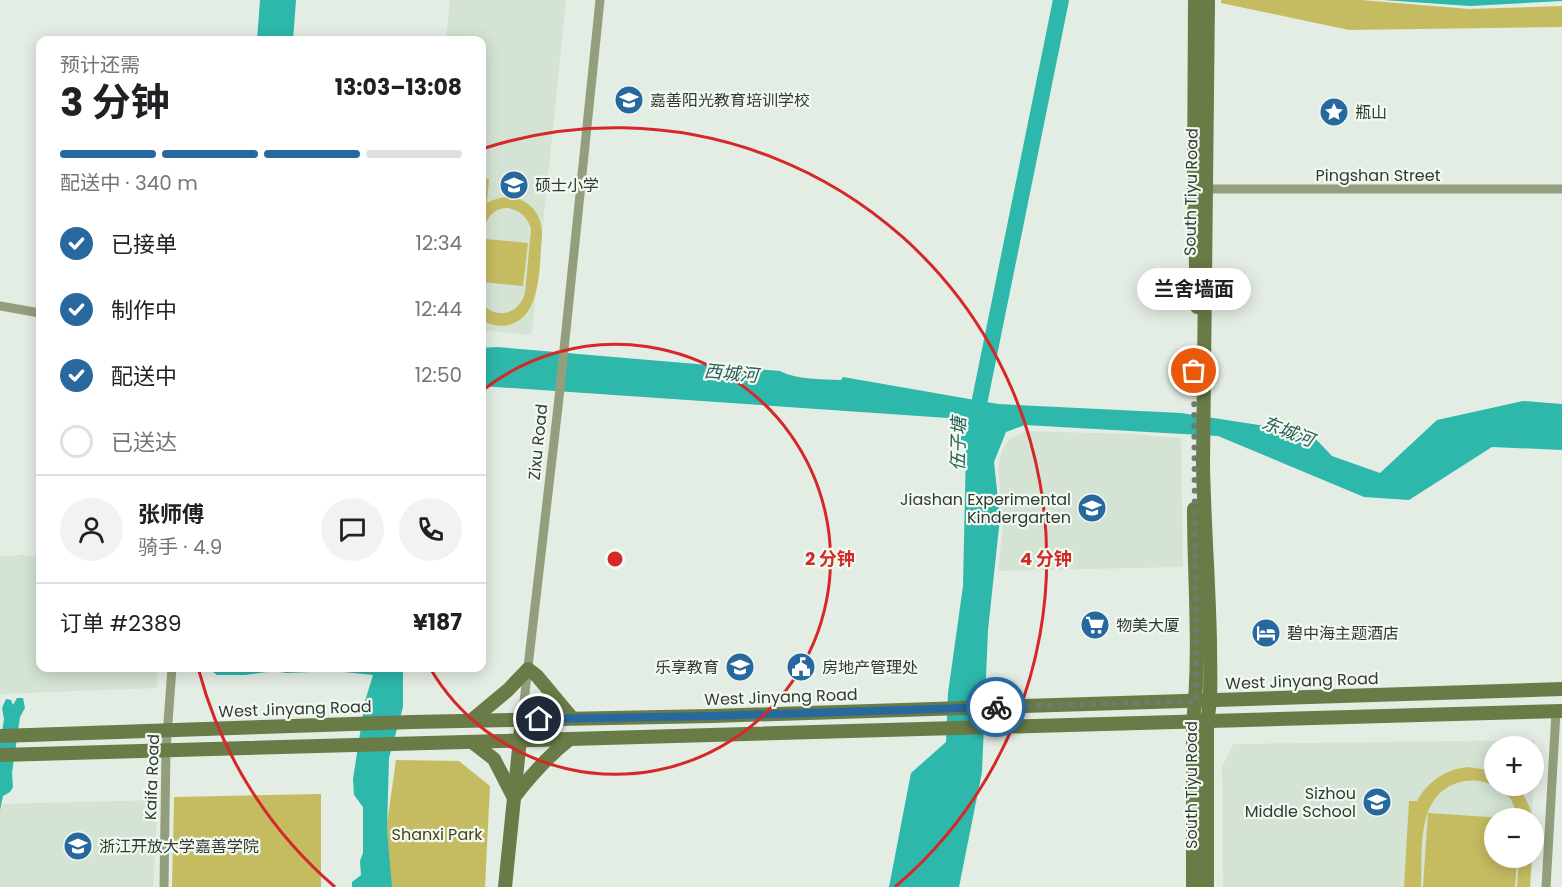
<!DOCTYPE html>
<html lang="zh">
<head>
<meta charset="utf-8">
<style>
	body { margin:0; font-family:Poppins,"Noto Sans SC",sans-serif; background:#f2f2f2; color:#202124; height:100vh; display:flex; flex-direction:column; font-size:22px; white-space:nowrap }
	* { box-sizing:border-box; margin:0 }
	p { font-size:20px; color:#757577 }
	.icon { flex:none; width:33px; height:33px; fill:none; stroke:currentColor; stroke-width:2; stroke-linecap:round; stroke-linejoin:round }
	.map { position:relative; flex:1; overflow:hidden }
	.panel { position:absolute; left:36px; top:36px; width:450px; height:636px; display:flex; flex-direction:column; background:#fff; border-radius:12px; box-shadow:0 3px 15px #0003 }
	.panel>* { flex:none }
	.tools { position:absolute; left:1484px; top:736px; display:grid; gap:12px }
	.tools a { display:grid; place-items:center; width:60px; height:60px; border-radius:50%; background:#fff; box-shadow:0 3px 15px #0003; font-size:30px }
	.pin { position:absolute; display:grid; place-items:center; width:51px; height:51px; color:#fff; margin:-26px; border:3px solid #fff; border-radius:50%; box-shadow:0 2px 6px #0007 }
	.courier { position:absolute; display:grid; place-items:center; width:60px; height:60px; margin:-30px; border:4px solid #27689e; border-radius:50%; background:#fff; color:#222; box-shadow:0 2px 8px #0007 }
	.bubble { position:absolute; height:42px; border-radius:21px; background:#fff; box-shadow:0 3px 15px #0003; font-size:20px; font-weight:700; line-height:42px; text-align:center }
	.head em { font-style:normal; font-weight:700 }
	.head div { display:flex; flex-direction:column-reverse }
	.head { display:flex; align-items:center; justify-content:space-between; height:102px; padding:0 24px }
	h1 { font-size:39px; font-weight:700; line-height:45px }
	.bar { display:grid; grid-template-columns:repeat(4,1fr); gap:9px 6px; align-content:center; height:72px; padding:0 24px }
	.bar i { height:8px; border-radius:4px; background:#e0e0e0 }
	.bar .current { background:#27689e }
	.bar p { grid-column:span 4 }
	.line { display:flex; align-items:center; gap:15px; padding:0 24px; border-top:2px solid #e0e0e0 }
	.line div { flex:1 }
	.round { display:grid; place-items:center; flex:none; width:63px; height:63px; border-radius:32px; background:#f2f2f2 }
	ol { padding:0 24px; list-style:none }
	li { display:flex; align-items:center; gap:18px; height:66px }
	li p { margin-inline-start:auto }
	li .icon { padding:6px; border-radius:50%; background:#27689e; color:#fff; stroke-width:4 }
	li:last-child { color:#757577 }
	li i { width:33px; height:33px; border:3px solid #e0e0e0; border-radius:50% }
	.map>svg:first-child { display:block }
	.built { fill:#d4e3d4; fill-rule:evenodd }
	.green { fill:#c5bc62 }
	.water { fill:#2db8ab }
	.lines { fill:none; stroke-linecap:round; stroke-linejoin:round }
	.river { stroke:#2db8ab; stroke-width:16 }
	.street { stroke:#939f7c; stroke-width:9 }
	.secondary { stroke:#697b46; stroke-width:14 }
	.done { stroke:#727872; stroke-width:6; stroke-dasharray:0 10.8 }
	.route { stroke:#27689e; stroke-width:8 }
	.ring { fill:none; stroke:#d62828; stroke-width:3 }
	.labels { text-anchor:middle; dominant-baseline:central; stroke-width:4.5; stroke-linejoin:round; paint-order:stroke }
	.poi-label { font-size:16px; fill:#353935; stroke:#f1faf0; text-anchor:start }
	.street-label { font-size:16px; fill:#353935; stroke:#f1faf0 }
	.park-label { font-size:16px; fill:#47431c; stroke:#f1faf0 }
	.water-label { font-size:18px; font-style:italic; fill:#275d57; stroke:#f1faf0 }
	.centre { fill:#d62828; stroke:#f1faf0; stroke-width:3 }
	.ring-label { font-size:18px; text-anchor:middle; font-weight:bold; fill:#d62828; stroke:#f1faf0; stroke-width:4.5; stroke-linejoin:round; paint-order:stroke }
</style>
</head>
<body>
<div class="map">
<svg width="1562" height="887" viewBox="0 0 1562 887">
	<rect width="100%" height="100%" fill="#e4ede3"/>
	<g class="built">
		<polygon points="450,0 566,0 532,332 529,335 482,330 482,40 446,40"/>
		<polygon points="1028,431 1130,434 1181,438 1183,567 998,571 1003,524 998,467 1002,450 1010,438"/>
		<polygon points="24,555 40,558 40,668 157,668 157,688 0,694 0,556"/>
		<path d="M1535 740 1532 819H1494V858H1531L1530 887H1223L1222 767 1233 744ZM1494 747H1533V786H1494Z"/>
		<polygon points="158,800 153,887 0,887 0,804"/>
	</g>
	<g class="green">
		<polygon points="1221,0 1361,0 1469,9 1562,6 1562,27 1349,30 1221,3"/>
		<path d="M482 178 489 179 487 203C513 188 543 204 542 235 539 262 543 318 508 325 499 327 490 325 482 320V303C495 320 519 315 525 293L531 229C526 209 501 199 488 219 482 229 483 245 482 256Z"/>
		<polygon points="486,239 528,243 523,286 482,282"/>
		<polygon points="396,760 459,761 490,786 485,887 378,887"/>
		<path d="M1468 767 1494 771V786C1482 780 1470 779 1457 783 1415 797 1423 852 1421 887H1404L1409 801H1417C1428 781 1446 769 1468 767Z"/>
		<path d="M1494 786H1517C1525 796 1530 806 1533 819H1494V858H1517L1515 887H1423L1428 813 1519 819 1511 799Z"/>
		<polygon points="321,794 321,887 172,887 174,797"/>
		<polygon points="1519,858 1532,858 1530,887 1517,887"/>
	</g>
	<g class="water">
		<polygon points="260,0 296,0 293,40 257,40"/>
		<polygon points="1383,0 1562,0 1562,1 1470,6"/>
		<path d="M497 347 780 371C797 380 821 379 841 380L843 377 998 404 1181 413 1310 433 1332 456 1380 473 1437 420 1523 401 1562 404V450L1492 447 1409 500 1364 497 1218 436 1025 425 1006 432 994 462 1000 518 988 630 982 772 959 887H889L911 773 946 742 948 693 963 586 966 449 948 418 482 386V348Z"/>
		<polygon points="213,668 403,668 403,707 389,758 387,830 392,887 352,887 352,882 361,875 360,861 363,853 363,807 354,795 353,779 365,701 373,675 334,671 286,673 274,671 245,675 217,675 213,672"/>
		<polygon points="17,698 23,698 25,708 20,717 12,773 13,787 10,792 3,796 0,810 0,745 4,719 2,708 6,699 11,700 13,705"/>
	</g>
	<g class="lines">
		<polyline class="river" points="977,423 977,414 1061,0"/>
		<g class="street">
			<polyline points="1201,189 1562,189"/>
			<polyline points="0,306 40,313"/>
			<polyline points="522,719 559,398 600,0"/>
			<polyline points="164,887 166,749 172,668"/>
			<polyline points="1546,887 1556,712"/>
		</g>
		<g class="secondary">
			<polyline points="1195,0 1194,189 1197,307"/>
			<polyline points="472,720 508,690 528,669 537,676 572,718"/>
			<polyline points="0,736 412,722 712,716 1562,689"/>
			<polyline points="472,742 494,759 514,798"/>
			<polyline points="0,755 1562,711"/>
			<path d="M515 796C532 774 548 756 570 739"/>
			<polyline points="505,887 522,719"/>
			<path d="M1193 887V723C1201 652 1194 580 1194 509"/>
			<path d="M1207 887V722C1212 696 1210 670 1210 644 1209 584 1204 525 1203 464L1208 0"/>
		</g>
	</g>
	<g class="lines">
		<polyline class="done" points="996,707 1196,701 1194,371"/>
		<polyline class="route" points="539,719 712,716 996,707"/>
	</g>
	<g class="ring">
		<path d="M483 390A215 215 0 1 1 430 668"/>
		<path d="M335 887A431 431 0 0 1 199 671M482 149A431 431 0 0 1 895 887"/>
	</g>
	<defs>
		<g id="school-disc" transform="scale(1.5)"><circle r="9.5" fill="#27689e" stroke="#f1faf0"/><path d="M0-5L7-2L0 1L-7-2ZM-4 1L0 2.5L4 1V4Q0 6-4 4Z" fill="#fff"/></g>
		<g id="sight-disc" transform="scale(1.5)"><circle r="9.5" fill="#27689e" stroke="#f1faf0"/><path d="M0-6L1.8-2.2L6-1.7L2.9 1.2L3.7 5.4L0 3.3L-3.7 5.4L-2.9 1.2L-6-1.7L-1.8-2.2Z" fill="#fff"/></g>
		<g id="supermarket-disc" transform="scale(1.5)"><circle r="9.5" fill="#27689e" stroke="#f1faf0"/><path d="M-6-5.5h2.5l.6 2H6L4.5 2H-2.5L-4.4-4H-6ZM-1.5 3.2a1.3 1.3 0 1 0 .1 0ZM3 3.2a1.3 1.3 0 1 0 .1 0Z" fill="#fff"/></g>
		<g id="hotel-disc" transform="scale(1.5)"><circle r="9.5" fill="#27689e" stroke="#f1faf0"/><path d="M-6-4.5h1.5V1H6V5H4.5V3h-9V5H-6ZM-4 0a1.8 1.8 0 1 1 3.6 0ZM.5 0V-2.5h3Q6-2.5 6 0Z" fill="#fff"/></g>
		<g id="civic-disc" transform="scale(1.5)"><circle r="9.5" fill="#27689e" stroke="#f1faf0"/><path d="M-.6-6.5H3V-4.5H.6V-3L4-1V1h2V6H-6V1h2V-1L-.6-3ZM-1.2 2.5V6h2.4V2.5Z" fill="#fff"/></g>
		<g id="university-disc" transform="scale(1.5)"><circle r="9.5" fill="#27689e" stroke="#f1faf0"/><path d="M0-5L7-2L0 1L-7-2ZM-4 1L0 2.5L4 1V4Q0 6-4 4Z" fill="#fff"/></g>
	</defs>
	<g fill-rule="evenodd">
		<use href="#school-disc" x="629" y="100"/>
		<use href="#sight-disc" x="1334" y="112"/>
		<use href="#school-disc" x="514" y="185"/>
		<use href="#school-disc" x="1092" y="508"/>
		<use href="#supermarket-disc" x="1095" y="625"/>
		<use href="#hotel-disc" x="1266" y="633"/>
		<use href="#school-disc" x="740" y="667"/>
		<use href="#civic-disc" x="801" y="667"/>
		<use href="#school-disc" x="1377" y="802"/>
		<use href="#university-disc" x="78" y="846"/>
	</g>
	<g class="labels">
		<g class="poi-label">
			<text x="650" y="100">嘉善阳光教育培训学校</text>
			<text x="1355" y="112">瓶山</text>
			<text x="535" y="185">硕士小学</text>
			<text x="1071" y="499" text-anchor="end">Jiashan Experimental<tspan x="1071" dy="18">Kindergarten</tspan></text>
			<text x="1116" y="625">物美大厦</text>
			<text x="1287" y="633">碧中海主题酒店</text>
			<text x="719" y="667" text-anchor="end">乐享教育</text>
			<text x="822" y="667">房地产管理处</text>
			<text x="1356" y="793" text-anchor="end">Sizhou<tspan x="1356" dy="18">Middle School</tspan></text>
			<text x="99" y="846">浙江开放大学嘉善学院</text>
		</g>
		<g class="street-label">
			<text x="1378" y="175">Pingshan Street</text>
			<text transform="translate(1191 192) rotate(-89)">South Tiyu Road</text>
			<text transform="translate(538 442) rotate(-84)">Zixu Road</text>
			<text transform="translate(1302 681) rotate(-2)">West Jinyang Road</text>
			<text transform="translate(781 697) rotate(-2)">West Jinyang Road</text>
			<text transform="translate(295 709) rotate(-2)">West Jinyang Road</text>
			<text transform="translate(152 777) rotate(-88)">Kaifa Road</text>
			<text transform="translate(1191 785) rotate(-90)">South Tiyu Road</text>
		</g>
		<g class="park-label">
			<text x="437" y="834">Shanxi Park</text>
		</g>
		<g class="water-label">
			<text transform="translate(731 373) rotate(5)">西城河</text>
			<text transform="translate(1288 431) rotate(21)">东城河</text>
			<text transform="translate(958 444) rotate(-89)">伍子塘</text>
		</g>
	</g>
	<circle cx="615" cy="559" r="9" class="centre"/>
	<g class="ring-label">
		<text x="830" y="565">2 分钟</text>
		<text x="1046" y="565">4 分钟</text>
	</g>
</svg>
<div class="tools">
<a>+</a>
<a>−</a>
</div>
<div class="pin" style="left:1194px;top:371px;background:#ea580c"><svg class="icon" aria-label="bag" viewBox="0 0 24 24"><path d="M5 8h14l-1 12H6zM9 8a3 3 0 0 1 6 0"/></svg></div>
<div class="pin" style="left:539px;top:719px;background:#1f2937"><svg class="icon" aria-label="home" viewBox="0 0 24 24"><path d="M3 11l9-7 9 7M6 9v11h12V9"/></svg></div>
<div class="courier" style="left:996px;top:707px"><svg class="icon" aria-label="bike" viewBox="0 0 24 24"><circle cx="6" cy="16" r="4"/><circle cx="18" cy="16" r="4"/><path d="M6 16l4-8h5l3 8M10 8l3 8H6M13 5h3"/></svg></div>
<div class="bubble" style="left:1137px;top:268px;width:114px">兰舍墙面</div>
<section class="panel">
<div class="head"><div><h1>3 分钟</h1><p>预计还需</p></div><em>13:03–13:08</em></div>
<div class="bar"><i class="current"></i><i class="current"></i><i class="current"></i><i></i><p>配送中 · 340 m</p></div>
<ol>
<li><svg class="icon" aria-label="check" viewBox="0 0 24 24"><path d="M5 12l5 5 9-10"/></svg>已接单<p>12:34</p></li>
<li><svg class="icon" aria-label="check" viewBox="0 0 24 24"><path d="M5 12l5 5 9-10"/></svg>制作中<p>12:44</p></li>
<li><svg class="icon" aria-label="check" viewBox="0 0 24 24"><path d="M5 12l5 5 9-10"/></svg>配送中<p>12:50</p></li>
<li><i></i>已送达</li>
</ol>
<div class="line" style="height:108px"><a class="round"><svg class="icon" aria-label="person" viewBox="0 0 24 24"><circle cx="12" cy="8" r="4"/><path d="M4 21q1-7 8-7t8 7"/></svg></a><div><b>张师傅</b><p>骑手 · 4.9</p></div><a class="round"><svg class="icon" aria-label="chat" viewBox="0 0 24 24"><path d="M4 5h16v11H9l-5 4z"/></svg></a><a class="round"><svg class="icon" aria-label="phone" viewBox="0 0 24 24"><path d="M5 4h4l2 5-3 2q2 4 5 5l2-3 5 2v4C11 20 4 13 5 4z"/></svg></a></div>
<div class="line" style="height:78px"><div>订单 #2389</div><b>¥187</b></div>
</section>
</div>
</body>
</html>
